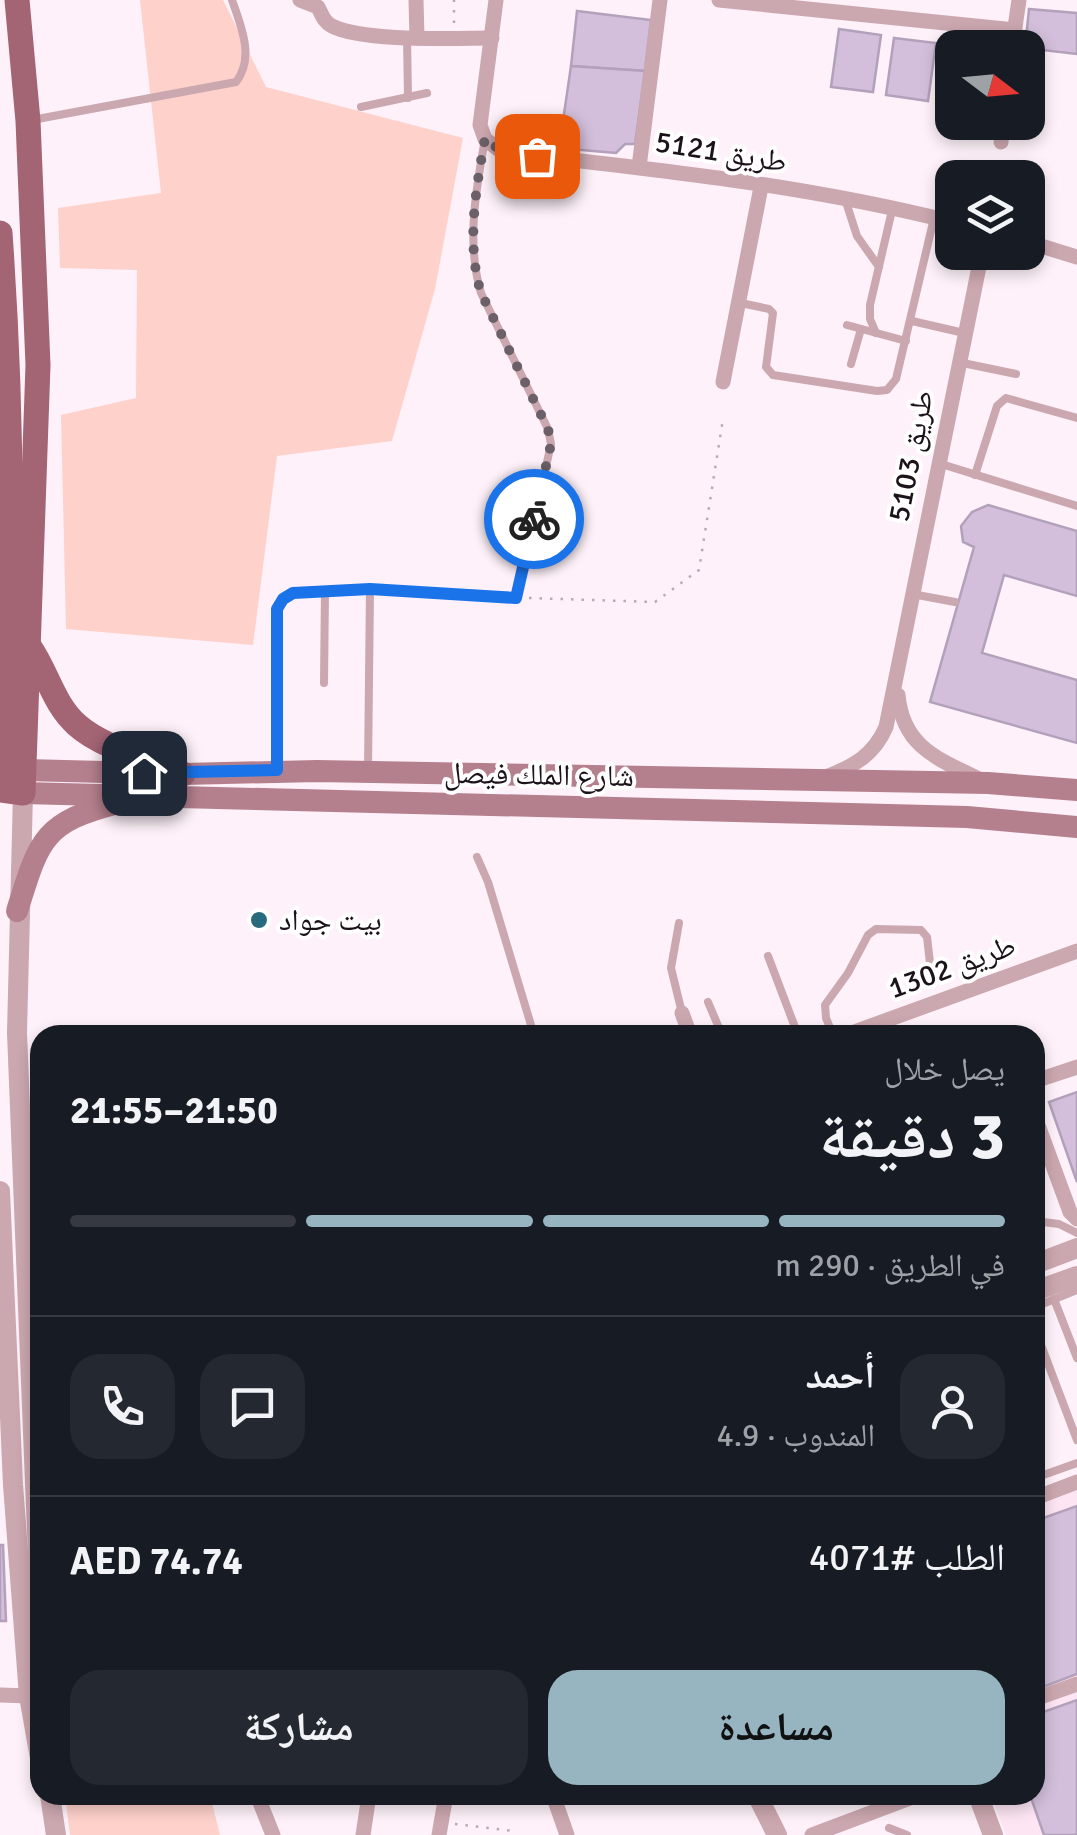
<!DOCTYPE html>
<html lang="ar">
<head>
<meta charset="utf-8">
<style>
	body { margin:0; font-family:Signika,"Noto Naskh Arabic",sans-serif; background:#242831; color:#f1f3f6; direction:rtl; height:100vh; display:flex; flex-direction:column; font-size:38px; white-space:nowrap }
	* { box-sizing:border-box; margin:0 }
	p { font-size:32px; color:#9ea1a6 }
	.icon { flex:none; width:55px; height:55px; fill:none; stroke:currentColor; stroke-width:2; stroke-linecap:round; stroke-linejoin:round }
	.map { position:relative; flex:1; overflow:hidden; direction:ltr }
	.sheet { position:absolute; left:30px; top:1025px; width:1015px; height:780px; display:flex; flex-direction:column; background:#171b24; border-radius:30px; box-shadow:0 5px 15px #0003; direction:rtl }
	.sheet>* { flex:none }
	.needle { width:65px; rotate:106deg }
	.controls { position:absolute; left:935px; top:30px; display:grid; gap:20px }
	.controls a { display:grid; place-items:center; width:110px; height:110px; border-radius:20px; background:#171b24; box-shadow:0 5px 15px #0003; font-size:50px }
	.pin { position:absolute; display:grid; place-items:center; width:85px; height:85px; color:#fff; margin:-42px; border-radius:20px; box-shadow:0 5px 15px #0006 }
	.courier { position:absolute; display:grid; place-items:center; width:100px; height:100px; margin:-50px; border:8px solid #1a73e8; border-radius:50%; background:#fff; color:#222; box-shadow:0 2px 12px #0007 }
	.summary em { font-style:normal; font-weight:700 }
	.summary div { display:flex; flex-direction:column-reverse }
	.summary { display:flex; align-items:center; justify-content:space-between; height:170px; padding:0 40px }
	h1 { font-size:65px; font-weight:700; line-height:75px }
	.bar { display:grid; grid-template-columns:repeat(4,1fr); gap:15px 10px; align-content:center; height:120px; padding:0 40px }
	.bar i { height:12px; border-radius:8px; background:#363941 }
	.bar .current { background:#97b5c0 }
	.bar p { grid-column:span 4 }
	.line { display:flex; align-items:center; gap:25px; padding:0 40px; border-top:2px solid #363941 }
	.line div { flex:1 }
	.round { display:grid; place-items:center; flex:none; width:105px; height:105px; border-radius:30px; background:#242831 }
	.action { display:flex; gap:20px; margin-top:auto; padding:20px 40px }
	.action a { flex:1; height:115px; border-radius:30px; background:#97b5c0; color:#111; font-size:40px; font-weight:700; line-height:115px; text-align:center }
	.action a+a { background:#242831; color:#f1f3f6 }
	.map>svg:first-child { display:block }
	.built { fill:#fde5f4 }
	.green { fill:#fed1cb }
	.building { fill:#d3bfdb; stroke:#b3a0ba; stroke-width:2.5 }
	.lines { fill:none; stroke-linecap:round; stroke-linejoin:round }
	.path { stroke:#b7abb3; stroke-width:2.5; stroke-dasharray:2.5 8; stroke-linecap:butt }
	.service { stroke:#cba7af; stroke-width:8 }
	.minor { stroke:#cba7af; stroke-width:15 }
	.tertiary { stroke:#cba7af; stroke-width:20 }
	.secondary { stroke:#b5808d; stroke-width:22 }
	.primary { stroke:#a36474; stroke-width:25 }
	.done { stroke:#6b6067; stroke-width:10; stroke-dasharray:0 18 }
	.route { stroke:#1a73e8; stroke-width:12 }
	.poi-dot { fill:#2a6a7f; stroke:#fff; stroke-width:4 }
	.labels { text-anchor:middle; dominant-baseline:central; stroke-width:8; stroke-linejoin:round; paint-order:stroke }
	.street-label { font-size:30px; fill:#1c1219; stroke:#fff }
	.poi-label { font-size:30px; fill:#1c1219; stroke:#fff; text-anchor:start }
</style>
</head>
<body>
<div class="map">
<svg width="1077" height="1835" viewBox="0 0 1077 1835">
	<rect width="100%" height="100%" fill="#fef1f9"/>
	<polygon class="built" points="1077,1479 1077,1835 1006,1835 991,1795 1035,1795 1035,1496"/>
	<g class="green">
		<polygon points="140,0 223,0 266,87 463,138 435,289 392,441 277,456 253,645 66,629 61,415 136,398 137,270 60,268 58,208 161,193"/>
		<polygon points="65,1795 210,1795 220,1835 70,1835"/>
	</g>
	<g class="building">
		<polygon points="1029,9 1077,13 1077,54 1025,48"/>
		<polygon points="577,11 651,20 645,71 571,66"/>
		<polygon points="839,29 881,35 873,92 831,87"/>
		<polygon points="894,38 936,43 928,101 886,95"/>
		<polygon points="571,66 645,71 635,144 625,144 616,153 559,148"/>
		<polygon points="988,505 1077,531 1077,596 1004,575 982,653 1077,680 1077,743 930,702 974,547 963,542 961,526 972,512"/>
		<polygon points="1077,1092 1077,1182 1049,1102"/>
		<polygon points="1077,1506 1077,1674 1035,1690 1035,1521"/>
		<polygon points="0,1545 3,1545 6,1621 0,1621"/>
		<polygon points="1077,1700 1077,1835 1044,1835 1030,1795 1035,1795 1035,1715"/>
	</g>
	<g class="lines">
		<g class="path">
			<polyline points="454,23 454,0"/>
			<polyline points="529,598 655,602 699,570 723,419"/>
			<polyline points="455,1824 513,1831"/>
		</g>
		<g class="service">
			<polyline points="407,37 408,98"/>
			<polyline points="361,107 427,93"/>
			<path d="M32 120 236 82C255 58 241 26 232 0"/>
			<polyline points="845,199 857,236 879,267"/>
			<polyline points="736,302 769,309 773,313 766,367 773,375 877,391 887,390 896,379 934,218"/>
			<polyline points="912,321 964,333"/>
			<polyline points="847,325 906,341"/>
			<polyline points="876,333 870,319 870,305 893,206"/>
			<polyline points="958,362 1016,374"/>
			<polyline points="851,364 861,329"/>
			<polyline points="938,463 1077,506"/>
			<polyline points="975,475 997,406 1006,398 1077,418"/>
			<polyline points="912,594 955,602"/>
			<polyline points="324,683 325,591"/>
			<path d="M277 766V609L283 599 293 593 370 589 517 598 551 444 548 429 481 293C466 243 476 189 485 139"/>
			<polyline points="368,770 370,589"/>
			<polyline points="477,857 488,882 534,1035"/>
			<polyline points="679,923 671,968 682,1013"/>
			<polyline points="768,956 798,1035"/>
			<polyline points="708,1002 722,1035"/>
			<polyline points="833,1035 826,1018 825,1005 848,973 868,935 876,929 921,930 927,937 930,963"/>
			<polyline points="1035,1221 1059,1224 1077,1233"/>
			<polyline points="1054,1299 1077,1358"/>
			<polyline points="1035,1307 1077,1290"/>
			<polyline points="1035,1329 1077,1440"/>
			<polyline points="1035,1478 1077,1463"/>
			<polyline points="889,1828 907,1835"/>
		</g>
		<g class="minor">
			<path d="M300 0 318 7C322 15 324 22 332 26 363 42 455 38 492 38"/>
			<polyline points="416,0 417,38"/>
			<path d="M496 0 480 125 485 139 502 152C653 169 806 185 952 222"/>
			<polyline points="719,0 1015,30"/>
			<polyline points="1012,48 1019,0"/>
			<polyline points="1001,142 1003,122"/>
			<polyline points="639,167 660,0"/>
			<polyline points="1028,242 1077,257"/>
			<polyline points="723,382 761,187"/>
			<path d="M898 695C903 748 939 759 981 780"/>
			<path d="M826 777C854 766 874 755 886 727L982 252"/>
			<polyline points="682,1013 690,1035"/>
			<polyline points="846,1035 1077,951"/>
			<polyline points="1035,1081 1077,1067"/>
			<polyline points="1035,1117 1070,1212 1077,1219"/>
			<polyline points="1035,1498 1077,1482"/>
			<polyline points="0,1695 29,1696"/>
			<polyline points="1035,1699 1077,1684"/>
			<polyline points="257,1795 273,1835"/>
			<polyline points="553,1795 567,1835"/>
			<polyline points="363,1835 369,1795"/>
			<polyline points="439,1835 446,1795"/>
			<polyline points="812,1835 918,1795"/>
		</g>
		<g class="tertiary">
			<polyline points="23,793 17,1033 40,1607"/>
			<polyline points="0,1191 13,1485 29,1696 40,1758"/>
			<polyline points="1035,1264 1077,1248"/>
			<polyline points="1035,1291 1077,1276"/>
			<polyline points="50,1795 56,1835"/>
			<polyline points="757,1795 777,1835"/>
			<polyline points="978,1795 993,1835"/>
		</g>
		<g class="secondary">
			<polyline points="25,770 183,774 317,771 988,783 1077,790"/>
			<polyline points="23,793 967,817 1077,827"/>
			<path d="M17 911C39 841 42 822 118 803"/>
		</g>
		<g class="primary">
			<path d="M0 233C13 417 14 602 0 787"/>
			<path d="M29 646C47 671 53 704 77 725 101 747 152 761 183 774"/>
			<polyline points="0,790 23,793 38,365 28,121 17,0"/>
		</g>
	</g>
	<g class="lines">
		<path class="done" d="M534 519 551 444 548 429 481 293C466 243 476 189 485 138L502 152 537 156"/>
		<polyline class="route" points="144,773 277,770 277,609 283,599 293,593 370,589 516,598 534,519"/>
	</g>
	<circle class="poi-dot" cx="259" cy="920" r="10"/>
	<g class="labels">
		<g class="street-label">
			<text transform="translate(721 152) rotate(9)">طريق 5121</text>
			<text transform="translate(911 456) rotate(-79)">طريق 5103</text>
			<text transform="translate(539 775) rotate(1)">شارع الملك فيصل</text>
			<text transform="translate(952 967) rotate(-20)">طريق 1302</text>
		</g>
		<g class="poi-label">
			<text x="279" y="920">بيت جواد</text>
		</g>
	</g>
</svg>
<div class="controls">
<a><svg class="needle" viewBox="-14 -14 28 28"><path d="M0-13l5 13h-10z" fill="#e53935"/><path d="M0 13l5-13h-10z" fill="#9ea1a6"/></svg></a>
<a><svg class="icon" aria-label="layers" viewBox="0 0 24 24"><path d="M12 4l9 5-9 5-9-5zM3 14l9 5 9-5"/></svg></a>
</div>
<div class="pin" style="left:537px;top:156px;background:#ea580c"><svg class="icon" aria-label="bag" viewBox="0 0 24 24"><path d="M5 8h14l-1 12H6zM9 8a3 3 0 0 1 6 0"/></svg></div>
<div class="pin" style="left:144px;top:773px;background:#1f2937"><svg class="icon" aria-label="home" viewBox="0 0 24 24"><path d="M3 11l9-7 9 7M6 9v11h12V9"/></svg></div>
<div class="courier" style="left:534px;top:519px"><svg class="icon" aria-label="bike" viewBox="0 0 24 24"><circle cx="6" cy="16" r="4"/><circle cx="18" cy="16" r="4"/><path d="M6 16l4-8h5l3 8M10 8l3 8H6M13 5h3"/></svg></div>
<section class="sheet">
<div class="summary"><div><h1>3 دقيقة</h1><p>يصل خلال</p></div><em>21:50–21:55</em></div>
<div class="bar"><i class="current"></i><i class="current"></i><i class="current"></i><i></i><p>في الطريق · 290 m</p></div>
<div class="line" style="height:180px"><a class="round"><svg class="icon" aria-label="person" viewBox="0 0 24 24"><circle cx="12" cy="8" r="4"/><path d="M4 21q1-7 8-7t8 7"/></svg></a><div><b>أحمد</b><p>المندوب · 4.9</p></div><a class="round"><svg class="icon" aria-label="chat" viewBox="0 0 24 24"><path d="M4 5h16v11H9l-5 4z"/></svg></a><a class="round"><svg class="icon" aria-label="phone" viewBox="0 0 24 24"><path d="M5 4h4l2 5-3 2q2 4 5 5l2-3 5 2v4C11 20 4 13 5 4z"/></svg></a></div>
<div class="line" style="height:130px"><div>الطلب #4071</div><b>AED 74.74</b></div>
<div class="action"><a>مساعدة</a><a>مشاركة</a></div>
</section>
</div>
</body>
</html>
